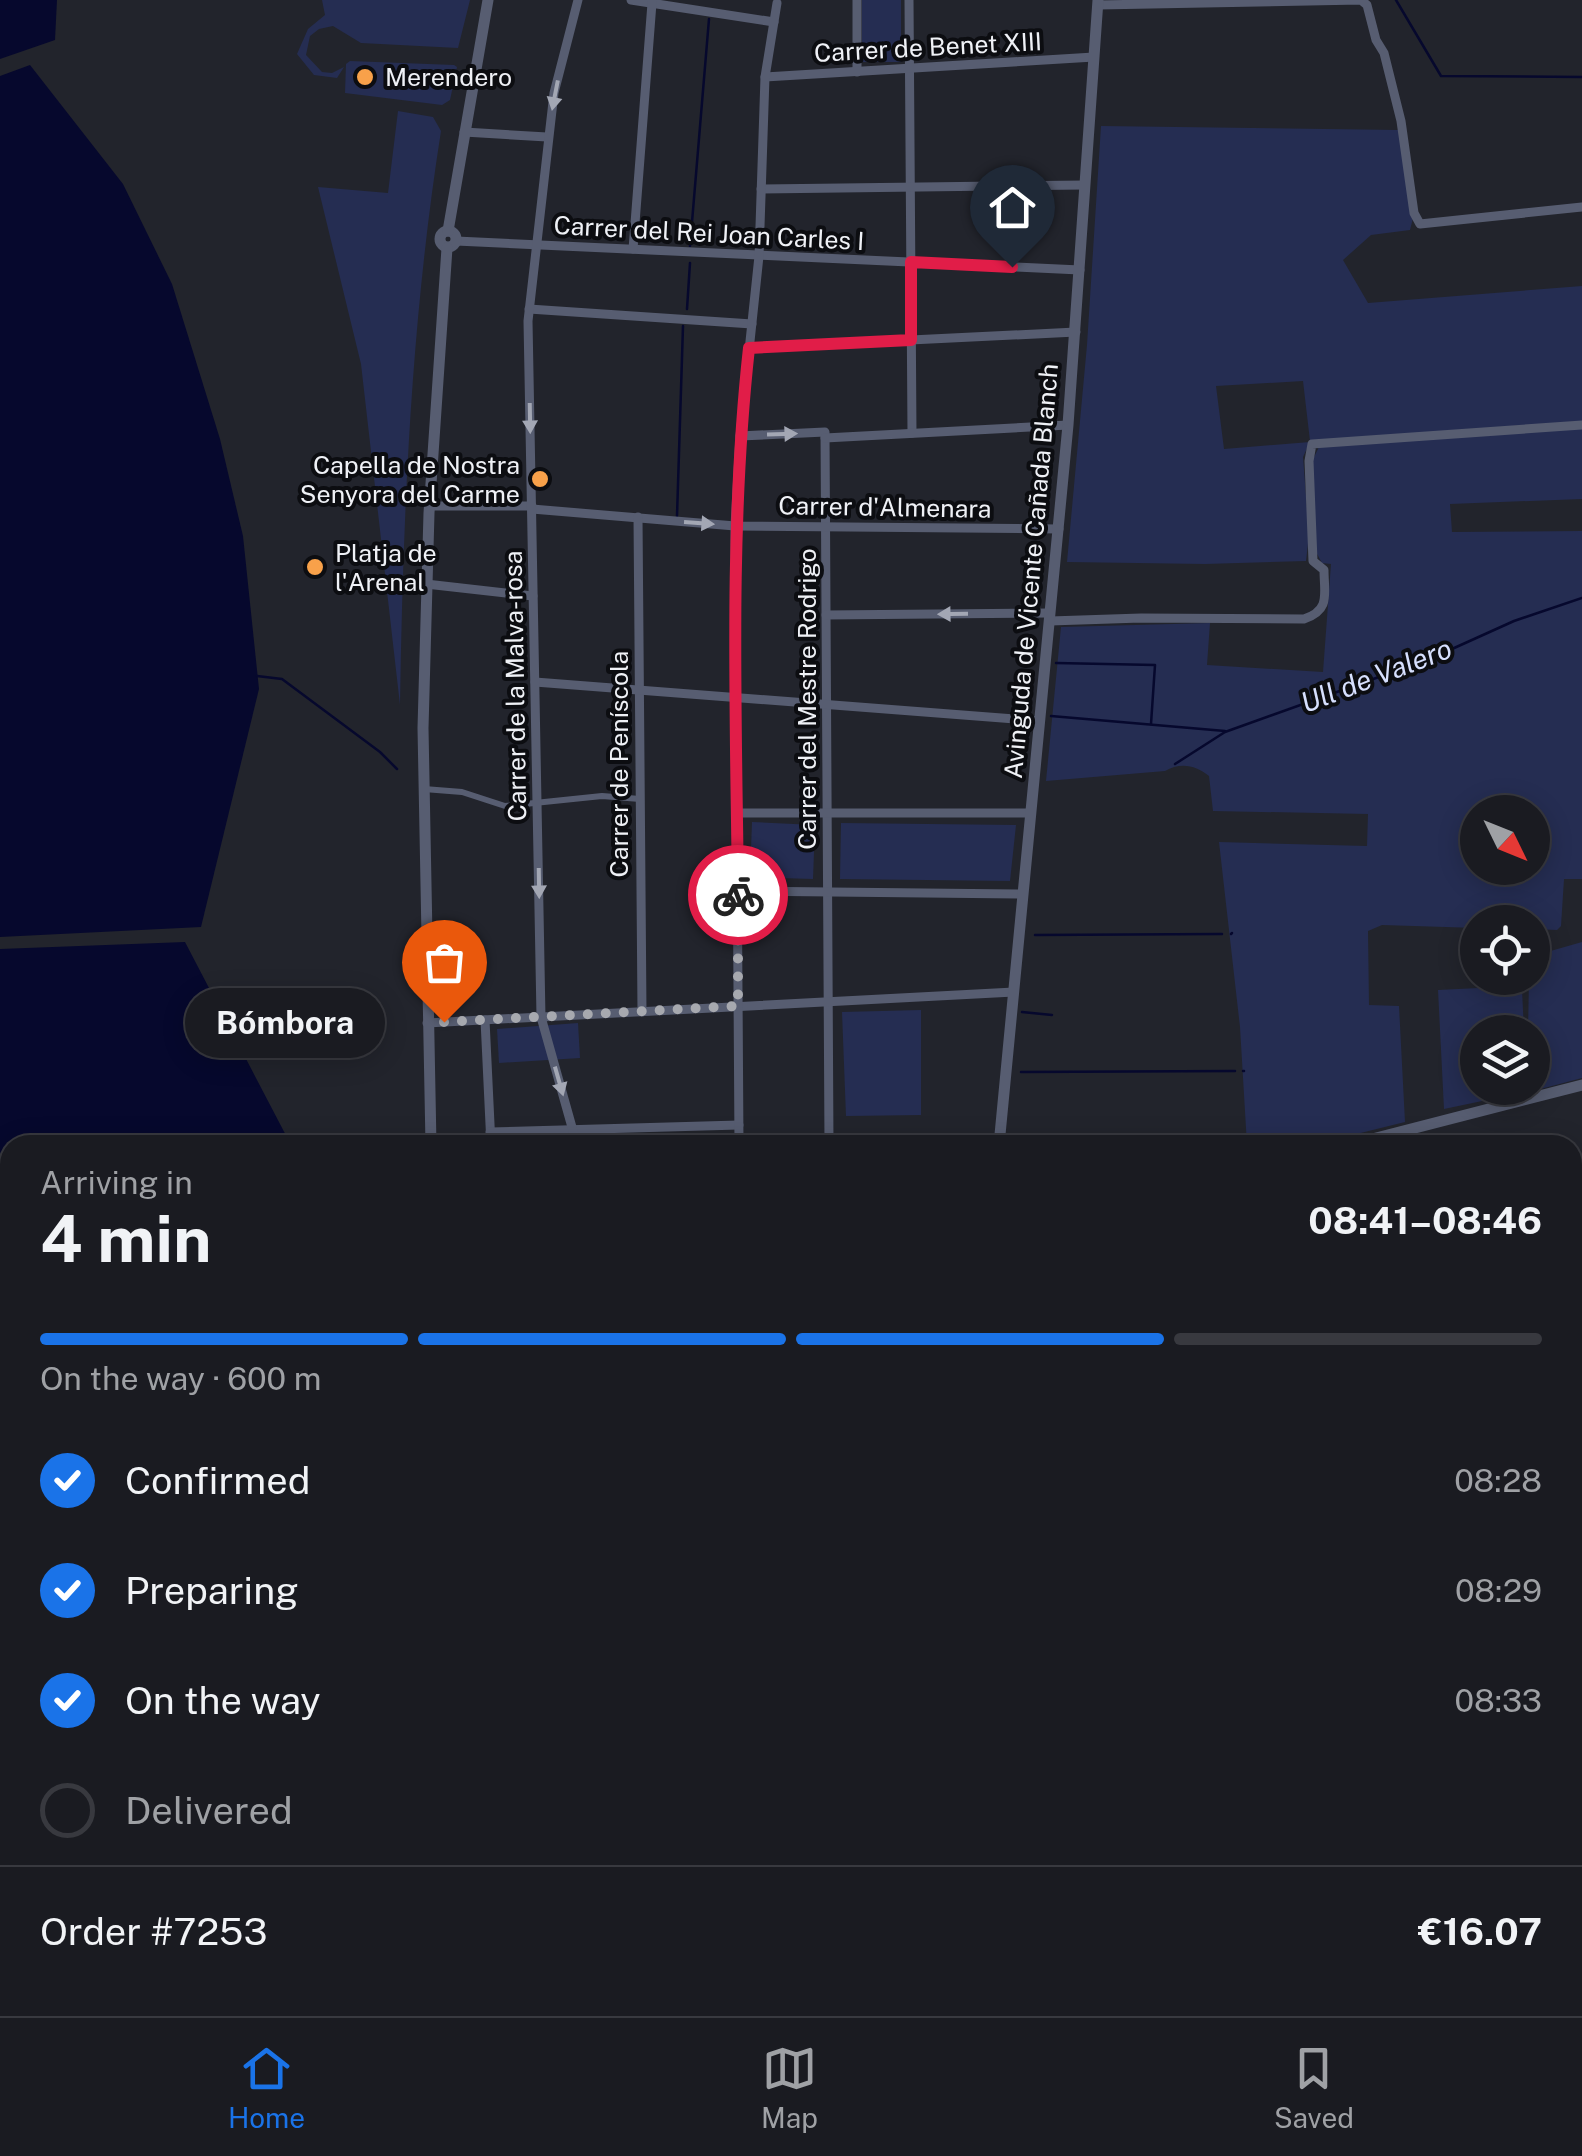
<!DOCTYPE html>
<html lang="en">
<head>
<meta charset="utf-8">
<style>
	body { margin:0; font-family:"Public Sans",sans-serif; background:#23242a; color:#f1f3f6; height:100vh; display:flex; flex-direction:column; font-size:38px; white-space:nowrap }
	* { box-sizing:border-box; margin:0 }
	p { font-size:32px; color:#9fa1a5 }
	.icon { flex:none; width:55px; height:55px; fill:none; stroke:currentColor; stroke-width:2; stroke-linecap:round; stroke-linejoin:round }
	.map { position:relative; flex:1; overflow:hidden }
	.sheet { position:absolute; left:0px; top:1135px; width:1582px; height:882px; display:flex; flex-direction:column; background:#1a1b21; border-radius:30px 30px 0 0; box-shadow:0 5px 25px #0003,0 0 0 2px #38393f }
	.sheet>* { flex:none }
	.needle { width:65px; rotate:133deg }
	.fabs { position:absolute; left:1460px; top:795px; display:grid; gap:20px }
	.fabs a { display:grid; place-items:center; width:90px; height:90px; border-radius:50%; background:#1a1b21; box-shadow:0 5px 25px #0003,0 0 0 2px #38393f; font-size:50px }
	.pin { position:absolute; display:grid; place-items:center; width:85px; height:85px; color:#fff; margin:-102px -42px; border-radius:50% 50% 50% 0; rotate:-45deg; box-shadow:0 0 10px #0007 }
	.pin .icon { rotate:45deg }
	.courier { position:absolute; display:grid; place-items:center; width:100px; height:100px; margin:-50px; border:8px solid #e11d48; border-radius:50%; background:#fff; color:#222; box-shadow:0 2px 12px #0007 }
	.bubble { position:absolute; height:70px; border-radius:35px; background:#1a1b21; box-shadow:0 5px 25px #0003,0 0 0 2px #38393f; font-size:32px; font-weight:700; line-height:70px; text-align:center }
	.head em { font-style:normal; font-weight:700 }
	.head div { display:flex; flex-direction:column-reverse }
	.head { display:flex; align-items:center; justify-content:space-between; height:170px; padding:0 40px }
	h1 { font-size:65px; font-weight:700; line-height:75px }
	.bar { display:grid; grid-template-columns:repeat(4,1fr); gap:15px 10px; align-content:center; height:120px; padding:0 40px }
	.bar i { height:12px; border-radius:8px; background:#38393f }
	.bar .selected { background:#1a73e8 }
	.bar p { grid-column:span 4 }
	.line { display:flex; align-items:center; gap:25px; padding:0 40px; border-top:2px solid #38393f }
	.line div { flex:1 }
	ol { padding:0 40px; list-style:none }
	li { display:flex; align-items:center; gap:30px; height:110px }
	li p { margin-inline-start:auto }
	li .icon { padding:10px; border-radius:50%; background:#1a73e8; color:#fff; stroke-width:4 }
	li:last-child { color:#9fa1a5 }
	li i { width:55px; height:55px; border:5px solid #38393f; border-radius:50% }
	.dock { display:flex; justify-content:space-around; align-items:center; height:140px; border-top:2px solid #38393f; background:#1a1b21; font-size:28px; color:#9fa1a5 }
	.dock a { display:grid; justify-items:center; gap:5px }
	.dock .selected { color:#1a73e8 }
	.map>svg:first-child { display:block }
	.green { fill:#252d52; fill-rule:evenodd }
	.water { fill:#06082d }
	.lines { fill:none; stroke-linecap:round; stroke-linejoin:round }
	.stream { stroke:#06082d; stroke-width:2.5 }
	.canal { stroke:#06082d; stroke-width:10 }
	.pedestrian { stroke:#575d71; stroke-width:6 }
	.minor { stroke:#575d71; stroke-width:9 }
	.tertiary { stroke:#575d71; stroke-width:11 }
	.oneway { fill:#a3a7b4 }
	.done { stroke:#a7a9af; stroke-width:10; stroke-dasharray:0 18 }
	.route { stroke:#e11d48; stroke-width:12 }
	.poi-dot { fill:#f8a14a; stroke:#0c0d11; stroke-width:4 }
	.labels { text-anchor:middle; dominant-baseline:central; stroke-width:8; stroke-linejoin:round; paint-order:stroke }
	.street-label { font-size:25px; fill:#eff1f6; stroke:#0c0d11 }
	.poi-label { font-size:25px; fill:#eff1f6; stroke:#0c0d11; text-anchor:start }
	.water-label { font-size:28px; font-style:italic; fill:#d7e0fe; stroke:#0c0d11 }
</style>
</head>
<body>
<div class="map">
<svg width="1582" height="2016" viewBox="0 0 1582 2016">
	<rect width="100%" height="100%" fill="#22242c"/>
	<g class="green">
		<polygon points="322,0 470,0 458,48 361,43 333,26 319,29 310,36 306,55 322,72 332,73 344,67 337,78 314,75 297,54 308,29 325,15"/>
		<rect x="862" y="0" width="39" height="62"/>
		<polygon points="350,61 454,65 457,67 450,100 442,105 345,93 346,64"/>
		<path d="M398 111 433 117 441 131C411 321 403 513 400 705L361 364 318 187 388 193Z"/>
		<polygon points="1101,126 1399,130 1413,218 1410,230 1371,235 1343,260 1368,303 1582,286 1582,421 1310,441 1303,381 1216,386 1224,449 1310,442 1303,457 1309,535 1306,561 1205,564 1067,562 1087,345"/>
		<path d="M1582 428V499L1450 504 1452 532 1582 531V879H1564L1561 926 1557 930 1533 929 1532 922H1478L1477 928 1382 925 1368 931 1369 1005 1399 1006 1405 1122 1312 1145H1247L1240 1027 1219 842 1367 846 1368 814 1213 811 1209 776C1196 765 1180 762 1165 771L1046 781 1061 627 1210 623 1207 665 1323 672 1331 564 1322 563 1316 552 1312 461 1319 447ZM1478 812H1532V868H1478Z"/>
		<polygon points="752,822 815,825 813,879 750,877"/>
		<polygon points="841,823 1016,825 1010,881 840,879"/>
		<polygon points="1582,942 1582,1078 1533,1091 1529,1088 1532,1088 1532,1032 1528,1032 1529,978 1532,978 1533,956"/>
		<polygon points="1479,988 1522,989 1524,1032 1478,1032 1478,1088 1525,1088 1525,1092 1444,1109 1438,990"/>
		<polygon points="921,1010 921,1115 846,1116 842,1012"/>
		<polygon points="578,1023 580,1058 499,1063 497,1029"/>
		<polygon points="1573,1373 1582,1375 1582,2016 963,2016 957,2008 1572,2008"/>
		<polygon points="592,2008 831,2008 830,2016 591,2016"/>
	</g>
	<g class="water">
		<polygon points="0,0 57,0 55,40 0,59"/>
		<polygon points="30,65 123,184 172,284 220,439 243,536 259,689 201,927 0,937 0,76"/>
		<polygon points="185,942 291,1145 10,1145 10,2008 402,2008 403,2016 0,2016 0,949"/>
	</g>
	<g class="lines">
		<g class="stream">
			<polyline points="1396,0 1441,76 1582,77"/>
			<polyline points="690,246 709,19"/>
			<polyline points="687,309 690,263"/>
			<polyline points="677,516 683,326"/>
			<polyline points="1056,663 1155,665 1151,724"/>
			<polyline points="257,676 282,679 380,752 397,769"/>
			<polyline points="1051,716 1225,731"/>
			<polyline points="1175,764 1225,732 1432,658 1514,621 1582,598"/>
			<polyline points="1231,934 1232,933"/>
			<polyline points="1035,935 1222,934"/>
			<polyline points="1022,1012 1052,1015"/>
			<polyline points="1243,1071 1244,1071"/>
			<polyline points="1021,1072 1235,1071"/>
		</g>
		<g class="canal">
			<polyline points="1572,1646 1582,1642"/>
			<polyline points="996,2008 1002,2016"/>
		</g>
		<polyline class="pedestrian" points="424,789 462,792 505,806 602,796 640,799"/>
		<g class="minor">
			<polyline points="631,0 774,22"/>
			<polyline points="909,0 912,433"/>
			<polyline points="1098,5 1361,0 1367,5 1376,40 1384,53 1401,121 1414,213 1420,224 1582,207"/>
			<polyline points="857,72 857,0"/>
			<polyline points="765,77 1094,57"/>
			<polyline points="464,132 547,137"/>
			<polyline points="761,189 1085,185"/>
			<polyline points="456,241 1080,270"/>
			<polyline points="633,249 652,3"/>
			<polyline points="529,309 752,324"/>
			<polyline points="749,348 1076,332"/>
			<polyline points="740,436 825,432 829,1145"/>
			<polyline points="825,438 1068,425"/>
			<polyline points="430,506 532,506"/>
			<polyline points="532,509 735,526 1059,529"/>
			<polyline points="638,517 642,1012"/>
			<polyline points="426,584 533,596"/>
			<polyline points="826,615 1050,613"/>
			<path d="M1050 621 1141 618 1304 619C1331 610 1324 594 1324 570L1313 561 1309 461 1312 444 1582 425"/>
			<polyline points="535,682 1040,721"/>
			<polyline points="737,813 1031,813"/>
			<polyline points="738,891 1023,894"/>
			<polyline points="485,1020 491,1145"/>
			<polyline points="427,1023 1014,992"/>
			<polyline points="490,1132 739,1125"/>
			<polyline points="577,1145 541,1017 528,321 554,93 578,0"/>
			<polyline points="739,1145 735,526 740,436 759,256 765,77 777,3"/>
			<polyline points="1572,1639 1582,1635"/>
			<polyline points="956,2008 962,2016"/>
			<polyline points="454,2016 454,2008"/>
		</g>
		<g class="tertiary">
			<circle cx="448" cy="239" r="8"/>
			<polyline points="448,231 488,0"/>
			<polyline points="431,1145 423,728 429,513 447,248"/>
			<polyline points="999,1145 1068,425 1098,0"/>
			<polyline points="1349,1145 1582,1085"/>
		</g>
	</g>
	<defs><path id="oneway-solid" d="M-6-.8H1V-3.2L6.5 0L1 3.2V.8H-6Z" transform="scale(2.5)"/></defs>
	<g class="oneway">
		<use href="#oneway-solid" transform="translate(555 95) rotate(101)"/>
		<use href="#oneway-solid" transform="translate(530 418) rotate(89)"/>
		<use href="#oneway-solid" transform="translate(782 434) rotate(-2)"/>
		<use href="#oneway-solid" transform="translate(699 523) rotate(4)"/>
		<use href="#oneway-solid" transform="translate(953 614) rotate(179)"/>
		<use href="#oneway-solid" transform="translate(539 883) rotate(89)"/>
		<use href="#oneway-solid" transform="translate(559 1081) rotate(74)"/>
	</g>
	<g class="lines">
		<polyline class="done" points="444,1022 738,1006 738,895"/>
		<path class="route" d="M738 895C736 712 729 529 749 348L911 340V262L1012 267"/>
	</g>
	<g class="poi-dot">
		<circle cx="365" cy="77" r="10"/>
		<circle cx="540" cy="479" r="10"/>
		<circle cx="315" cy="567" r="10"/>
	</g>
	<g class="labels">
		<g class="street-label">
			<text transform="translate(928 47) rotate(-3)">Carrer de Benet XIII</text>
			<text transform="translate(709 233) rotate(3)">Carrer del Rei Joan Carles I</text>
			<text transform="translate(885 507) rotate(1)">Carrer d'Almenara</text>
			<text transform="translate(1031 571) rotate(-85)">Avinguda de Vicente Cañada Blanch</text>
			<text transform="translate(515 686) rotate(-91)">Carrer de la Malva-rosa</text>
			<text transform="translate(807 699) rotate(-90)">Carrer del Mestre Rodrigo</text>
			<text transform="translate(619 764) rotate(-90)">Carrer de Peníscola</text>
		</g>
		<g class="poi-label">
			<text x="385" y="77">Merendero</text>
			<text x="520" y="465" text-anchor="end">Capella de Nostra<tspan x="520" dy="29">Senyora del Carme</tspan></text>
			<text x="335" y="553">Platja de<tspan x="335" dy="29">l'Arenal</tspan></text>
		</g>
		<g class="water-label">
			<text transform="translate(1376 675) rotate(-21)">Ull de Valero</text>
		</g>
	</g>
</svg>
<div class="fabs">
<a><svg class="needle" viewBox="-14 -14 28 28"><path d="M0-13l5 13h-10z" fill="#e53935"/><path d="M0 13l5-13h-10z" fill="#9fa1a5"/></svg></a>
<a><svg class="icon" aria-label="locate" viewBox="0 0 24 24"><circle cx="12" cy="12" r="6"/><path d="M12 2v4M12 18v4M2 12h4M18 12h4"/></svg></a>
<a><svg class="icon" aria-label="layers" viewBox="0 0 24 24"><path d="M12 4l9 5-9 5-9-5zM3 14l9 5 9-5"/></svg></a>
</div>
<div class="pin" style="left:444px;top:1022px;background:#ea580c"><svg class="icon" aria-label="bag" viewBox="0 0 24 24"><path d="M5 8h14l-1 12H6zM9 8a3 3 0 0 1 6 0"/></svg></div>
<div class="pin" style="left:1012px;top:267px;background:#1f2937"><svg class="icon" aria-label="home" viewBox="0 0 24 24"><path d="M3 11l9-7 9 7M6 9v11h12V9"/></svg></div>
<div class="courier" style="left:738px;top:895px"><svg class="icon" aria-label="bike" viewBox="0 0 24 24"><circle cx="6" cy="16" r="4"/><circle cx="18" cy="16" r="4"/><path d="M6 16l4-8h5l3 8M10 8l3 8H6M13 5h3"/></svg></div>
<div class="bubble" style="left:185px;top:988px;width:200px">Bómbora</div>
<section class="sheet">
<div class="head"><div><h1>4 min</h1><p>Arriving in</p></div><em>08:41–08:46</em></div>
<div class="bar"><i class="selected"></i><i class="selected"></i><i class="selected"></i><i></i><p>On the way · 600 m</p></div>
<ol>
<li><svg class="icon" aria-label="check" viewBox="0 0 24 24"><path d="M5 12l5 5 9-10"/></svg>Confirmed<p>08:28</p></li>
<li><svg class="icon" aria-label="check" viewBox="0 0 24 24"><path d="M5 12l5 5 9-10"/></svg>Preparing<p>08:29</p></li>
<li><svg class="icon" aria-label="check" viewBox="0 0 24 24"><path d="M5 12l5 5 9-10"/></svg>On the way<p>08:33</p></li>
<li><i></i>Delivered</li>
</ol>
<div class="line" style="height:130px"><div>Order #7253</div><b>€16.07</b></div>
</section>
</div>
<nav class="dock">
<a class="selected"><svg class="icon" aria-label="home" viewBox="0 0 24 24"><path d="M3 11l9-7 9 7M6 9v11h12V9"/></svg>Home</a>
<a><svg class="icon" aria-label="map" viewBox="0 0 24 24"><path d="M3 6l6-2 6 2 6-2v14l-6 2-6-2-6 2zM9 4v14M15 6v14"/></svg>Map</a>
<a><svg class="icon" aria-label="saved" viewBox="0 0 24 24"><path d="M7 4h10v16l-5-4-5 4z"/></svg>Saved</a>
</nav>
</body>
</html>
